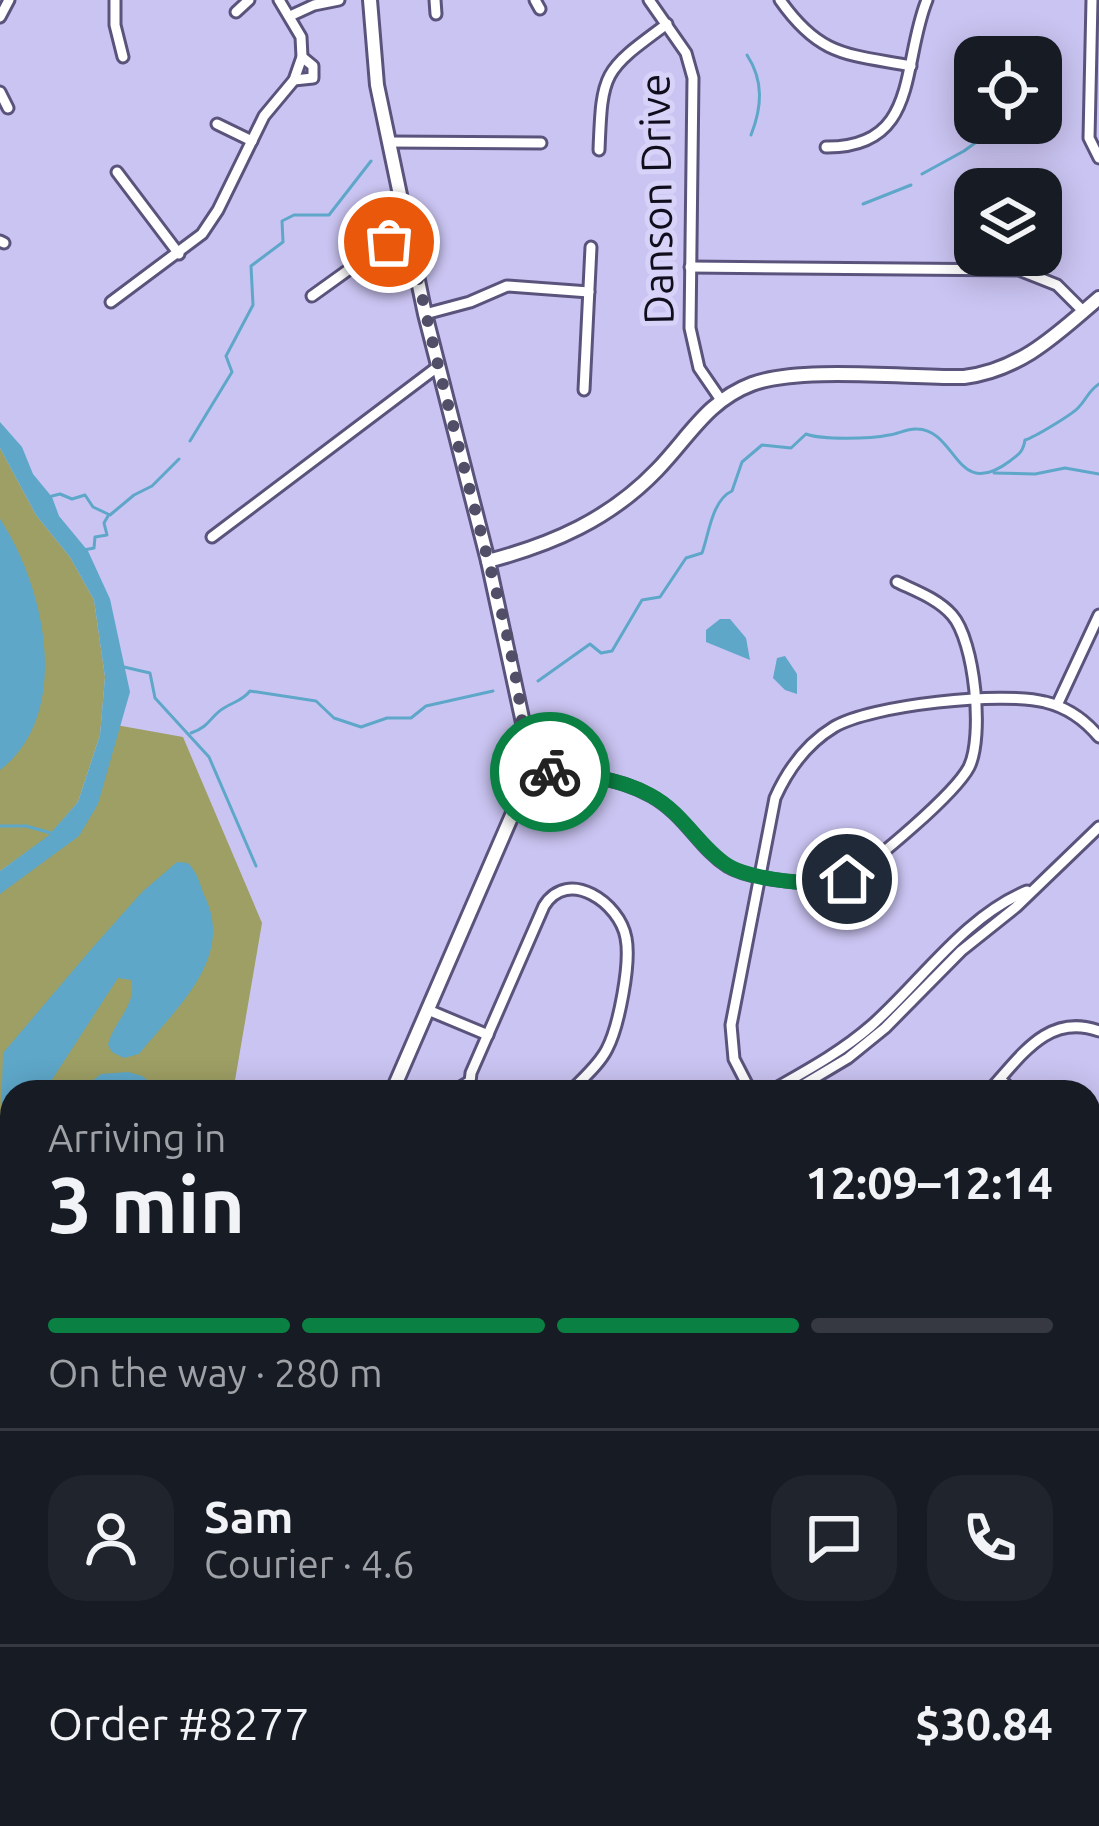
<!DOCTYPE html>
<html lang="en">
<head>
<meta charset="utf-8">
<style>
	body { margin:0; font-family:Ubuntu,sans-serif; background:#20242c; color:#f1f3f6; height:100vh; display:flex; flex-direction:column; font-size:45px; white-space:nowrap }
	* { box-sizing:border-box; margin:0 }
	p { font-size:39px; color:#9ea1a6 }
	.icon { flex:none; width:66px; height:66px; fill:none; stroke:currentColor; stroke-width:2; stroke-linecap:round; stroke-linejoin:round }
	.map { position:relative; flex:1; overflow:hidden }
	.panel { position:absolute; left:0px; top:1080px; width:1101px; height:747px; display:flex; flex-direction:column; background:#171b24; border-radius:36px 36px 0 0; box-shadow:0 6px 30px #0003 }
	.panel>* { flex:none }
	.buttons { position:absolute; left:954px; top:36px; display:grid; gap:24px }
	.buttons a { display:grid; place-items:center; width:108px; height:108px; border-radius:24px; background:#171b24; box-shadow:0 6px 30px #0003; font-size:60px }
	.pin { position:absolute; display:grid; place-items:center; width:102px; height:102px; color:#fff; margin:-51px; border:6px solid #fff; border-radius:50%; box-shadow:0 3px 12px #0007 }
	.courier { position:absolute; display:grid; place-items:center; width:120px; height:120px; margin:-60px; border:9px solid #0b8043; border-radius:50%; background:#fff; color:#222; box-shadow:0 3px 15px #0007 }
	.overview em { font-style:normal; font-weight:600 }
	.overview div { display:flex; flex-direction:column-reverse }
	.overview { display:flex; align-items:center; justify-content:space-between; height:204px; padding:0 48px }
	h1 { font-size:78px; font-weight:600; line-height:90px }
	.bar { display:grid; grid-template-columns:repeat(4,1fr); gap:18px 12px; align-content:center; height:144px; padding:0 48px }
	.bar i { height:15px; border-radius:9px; background:#363941 }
	.bar .on { background:#0b8043 }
	.bar p { grid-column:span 4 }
	.line { display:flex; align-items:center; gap:30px; padding:0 48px; border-top:3px solid #363941 }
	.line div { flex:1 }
	.round { display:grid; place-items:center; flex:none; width:126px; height:126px; border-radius:36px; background:#20242c }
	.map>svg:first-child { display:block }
	.green { fill:#9d9f64 }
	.water { fill:#5ea7c9 }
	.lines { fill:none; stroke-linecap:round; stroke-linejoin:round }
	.stream { stroke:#5ea7c9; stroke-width:3 }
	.street-casing { stroke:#5a547c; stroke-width:15 }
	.secondary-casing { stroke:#5a547c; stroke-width:18 }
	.street { stroke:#fff; stroke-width:9 }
	.secondary { stroke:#fff; stroke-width:12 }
	.done { stroke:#514e68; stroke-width:12; stroke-dasharray:0 21.6 }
	.route { stroke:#0b8043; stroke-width:15 }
	.labels { text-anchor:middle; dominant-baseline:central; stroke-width:10; stroke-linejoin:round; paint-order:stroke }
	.street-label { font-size:42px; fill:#100e1d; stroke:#d7d2f8 }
</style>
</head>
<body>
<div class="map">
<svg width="1099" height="1826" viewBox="0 0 1099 1826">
	<rect width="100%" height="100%" fill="#cac4f2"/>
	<g class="green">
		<polygon points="0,448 36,515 70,557 94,600 105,677 100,735 78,802 48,837 0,871"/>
		<polygon points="116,725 183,737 262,923 233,1092 12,1092 12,1815 365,1815 371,1826 0,1826 0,885 77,817"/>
	</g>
	<g class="water">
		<polygon points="0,422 22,447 33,474 52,497 59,516 88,551 110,599 130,692 98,804 79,836 0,894 0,871 48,836 78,802 100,735 105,677 94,600 70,557 36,515 0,448"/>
		<path d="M0 519C44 585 74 713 0 770Z"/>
		<polygon points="720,619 730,619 746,638 750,660 706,642 706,630"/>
		<polygon points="785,656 797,674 797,694 785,690 773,678 777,658"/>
		<path d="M177 862 188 863C199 875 199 883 205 897 235 959 174 1010 139 1054L124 1058 112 1052 108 1045C113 1022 138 1004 131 980L118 978 44 1092H12V1140L0 1148 3 1053 93 947 142 892Z"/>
		<polygon points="128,1072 142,1076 162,1092 78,1092 101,1074"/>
		<polygon points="12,1794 12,1815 129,1817 105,1826 0,1826 0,1800"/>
	</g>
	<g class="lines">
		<g class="stream">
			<path d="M747 55C764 81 762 107 751 135"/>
			<polyline points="922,174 964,151 1001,124 1019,123"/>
			<polyline points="863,204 911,185"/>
			<polyline points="190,441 232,372 226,356 253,305 251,266 283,242 282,221 294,215 329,215 371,161"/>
			<polyline points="994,473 1035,474 1065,468 1099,474"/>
			<polyline points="52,496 60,494 72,499 85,495 93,507 110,515 134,495 152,486 179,459"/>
			<polyline points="84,550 94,548 95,537 107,535 104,523 108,516"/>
			<polyline points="124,667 150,673 155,698 209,757 256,866"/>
			<path d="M538 681 590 644 601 653 612 651 642 600 660 597 686 558 702 553C709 534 712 500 732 491L742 462 762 445 791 448 806 434C822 440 870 439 889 435 898 434 908 428 917 429 958 430 955 502 1010 461 1019 454 1023 452 1025 440 1035 437 1071 415 1078 408 1087 399 1088 391 1099 384"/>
			<path d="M191 733C211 726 210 716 224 708 235 701 242 701 250 691L316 701 334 718 361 727 387 718H411L426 706 493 691"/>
			<polyline points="0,826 26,826 51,833"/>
			<polyline points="1089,1755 1099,1744"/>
			<polyline points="1058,1826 1060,1815"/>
		</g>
		<g class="street-casing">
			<g id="street">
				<polyline points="115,0 115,25 123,57"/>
				<polyline points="435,0 436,14"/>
				<polyline points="535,0 540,9"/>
				<polyline points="649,0 686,53 693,78 690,328 699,368 721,400"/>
				<path d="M780 0C820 57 847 54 911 66"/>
				<polyline points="1092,0 1089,138 1099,158"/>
				<polyline points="236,12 249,0"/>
				<polyline points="290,16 314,5 339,0"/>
				<polyline points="0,17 9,0"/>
				<polyline points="294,80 313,78 313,66 302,57"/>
				<polyline points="0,92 8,108"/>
				<polyline points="217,124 252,141"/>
				<polyline points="389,142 541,143"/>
				<path d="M826 147C920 148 901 64 927 0"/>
				<path d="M599 150C602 71 603 71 667 24"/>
				<polyline points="117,172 179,254"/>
				<polyline points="0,241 4,243"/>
				<polyline points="690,267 1019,270 1057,285 1083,311"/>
				<polyline points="312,296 383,245 409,236"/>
				<polyline points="111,302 202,234 218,210 264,116 294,80 302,57 301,37 279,0"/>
				<polyline points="425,314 470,302 507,286 589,292"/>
				<polyline points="584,390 591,247"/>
				<polyline points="212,537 436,368"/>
				<polyline points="1057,705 1099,615"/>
				<path d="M523 771C567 773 613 774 651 796 685 815 699 848 727 866 750 880 822 888 847 879 875 861 954 795 969 767 984 737 975 641 952 615 938 599 916 591 897 582"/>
				<polyline points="428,1010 488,1035"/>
				<polyline points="1000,1079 1014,1092"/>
				<polyline points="452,1092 469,1082"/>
				<path d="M469 1092 471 1073 544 906C568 867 620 903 626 938 631 963 619 1026 607 1049 599 1065 582 1079 570 1092"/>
				<path d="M751 1092 734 1059 731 1025 775 798C788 769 806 744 834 727 870 705 1004 691 1045 702 1066 707 1085 720 1099 737"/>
				<path d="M769 1092C804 1072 840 1053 871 1026 921 982 964 917 1027 891"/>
				<polyline points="791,1092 848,1058 885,1028 961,951 1016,907 1099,827"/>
				<path d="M988 1092C1020 1058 1047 1012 1099 1031"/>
				<polyline points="1089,1216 1099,1235"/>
				<polyline points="1089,1406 1099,1398"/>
				<polyline points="1089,1577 1099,1561"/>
				<polyline points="1089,1597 1099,1582"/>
				<polyline points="745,1815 754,1826"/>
				<polyline points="719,1826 732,1815"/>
				<polyline points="889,1826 902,1815"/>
				<polyline points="906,1826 918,1815"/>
			</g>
		</g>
		<g class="secondary-casing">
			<g id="secondary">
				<polyline points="370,0 377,85 425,314 488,561 525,732 523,771 513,813 392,1092"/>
				<path d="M488 561C553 544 610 519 657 470 689 437 707 401 752 384 800 366 909 378 964 377 1021 370 1057 334 1099 298"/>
				<polyline points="506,1815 514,1826"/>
			</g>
		</g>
		<use href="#street" class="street"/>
		<use href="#secondary" class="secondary"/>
	</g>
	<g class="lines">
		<path class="done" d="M389 242 409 236C429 334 454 429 479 525 499 604 526 689 524 771L550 772"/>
		<path class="route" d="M550 772C584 775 619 778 650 795 684 813 698 846 727 865 749 880 822 888 847 879"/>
	</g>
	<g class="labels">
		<g class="street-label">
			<text transform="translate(656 199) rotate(-91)">Danson Drive</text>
		</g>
	</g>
</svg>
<div class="buttons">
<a><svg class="icon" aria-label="locate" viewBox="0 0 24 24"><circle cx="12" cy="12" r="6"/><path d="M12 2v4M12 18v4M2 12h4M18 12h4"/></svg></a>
<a><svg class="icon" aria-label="layers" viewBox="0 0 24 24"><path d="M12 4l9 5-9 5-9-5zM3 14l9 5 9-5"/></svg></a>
</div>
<div class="pin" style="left:389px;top:242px;background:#ea580c"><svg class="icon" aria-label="bag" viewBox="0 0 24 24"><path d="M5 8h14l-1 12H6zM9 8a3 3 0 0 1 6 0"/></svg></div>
<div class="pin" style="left:847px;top:879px;background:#1f2937"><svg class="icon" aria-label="home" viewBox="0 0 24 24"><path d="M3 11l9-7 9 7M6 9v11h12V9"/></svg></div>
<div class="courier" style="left:550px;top:772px"><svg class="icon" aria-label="bike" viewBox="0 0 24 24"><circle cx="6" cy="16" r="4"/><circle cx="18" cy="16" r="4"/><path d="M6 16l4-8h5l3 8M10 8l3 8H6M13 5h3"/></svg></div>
<section class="panel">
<div class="overview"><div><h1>3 min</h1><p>Arriving in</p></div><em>12:09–12:14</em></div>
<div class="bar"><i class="on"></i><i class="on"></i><i class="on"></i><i></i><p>On the way · 280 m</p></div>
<div class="line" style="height:216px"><a class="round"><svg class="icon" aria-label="person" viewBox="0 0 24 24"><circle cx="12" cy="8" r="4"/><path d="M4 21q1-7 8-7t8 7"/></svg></a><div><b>Sam</b><p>Courier · 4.6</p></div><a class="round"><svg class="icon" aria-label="chat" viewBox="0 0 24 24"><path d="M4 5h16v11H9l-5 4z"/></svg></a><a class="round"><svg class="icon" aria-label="phone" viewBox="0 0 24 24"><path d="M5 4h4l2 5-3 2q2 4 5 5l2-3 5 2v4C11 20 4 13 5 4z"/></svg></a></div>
<div class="line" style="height:156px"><div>Order #8277</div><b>$30.84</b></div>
</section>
</div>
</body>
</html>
